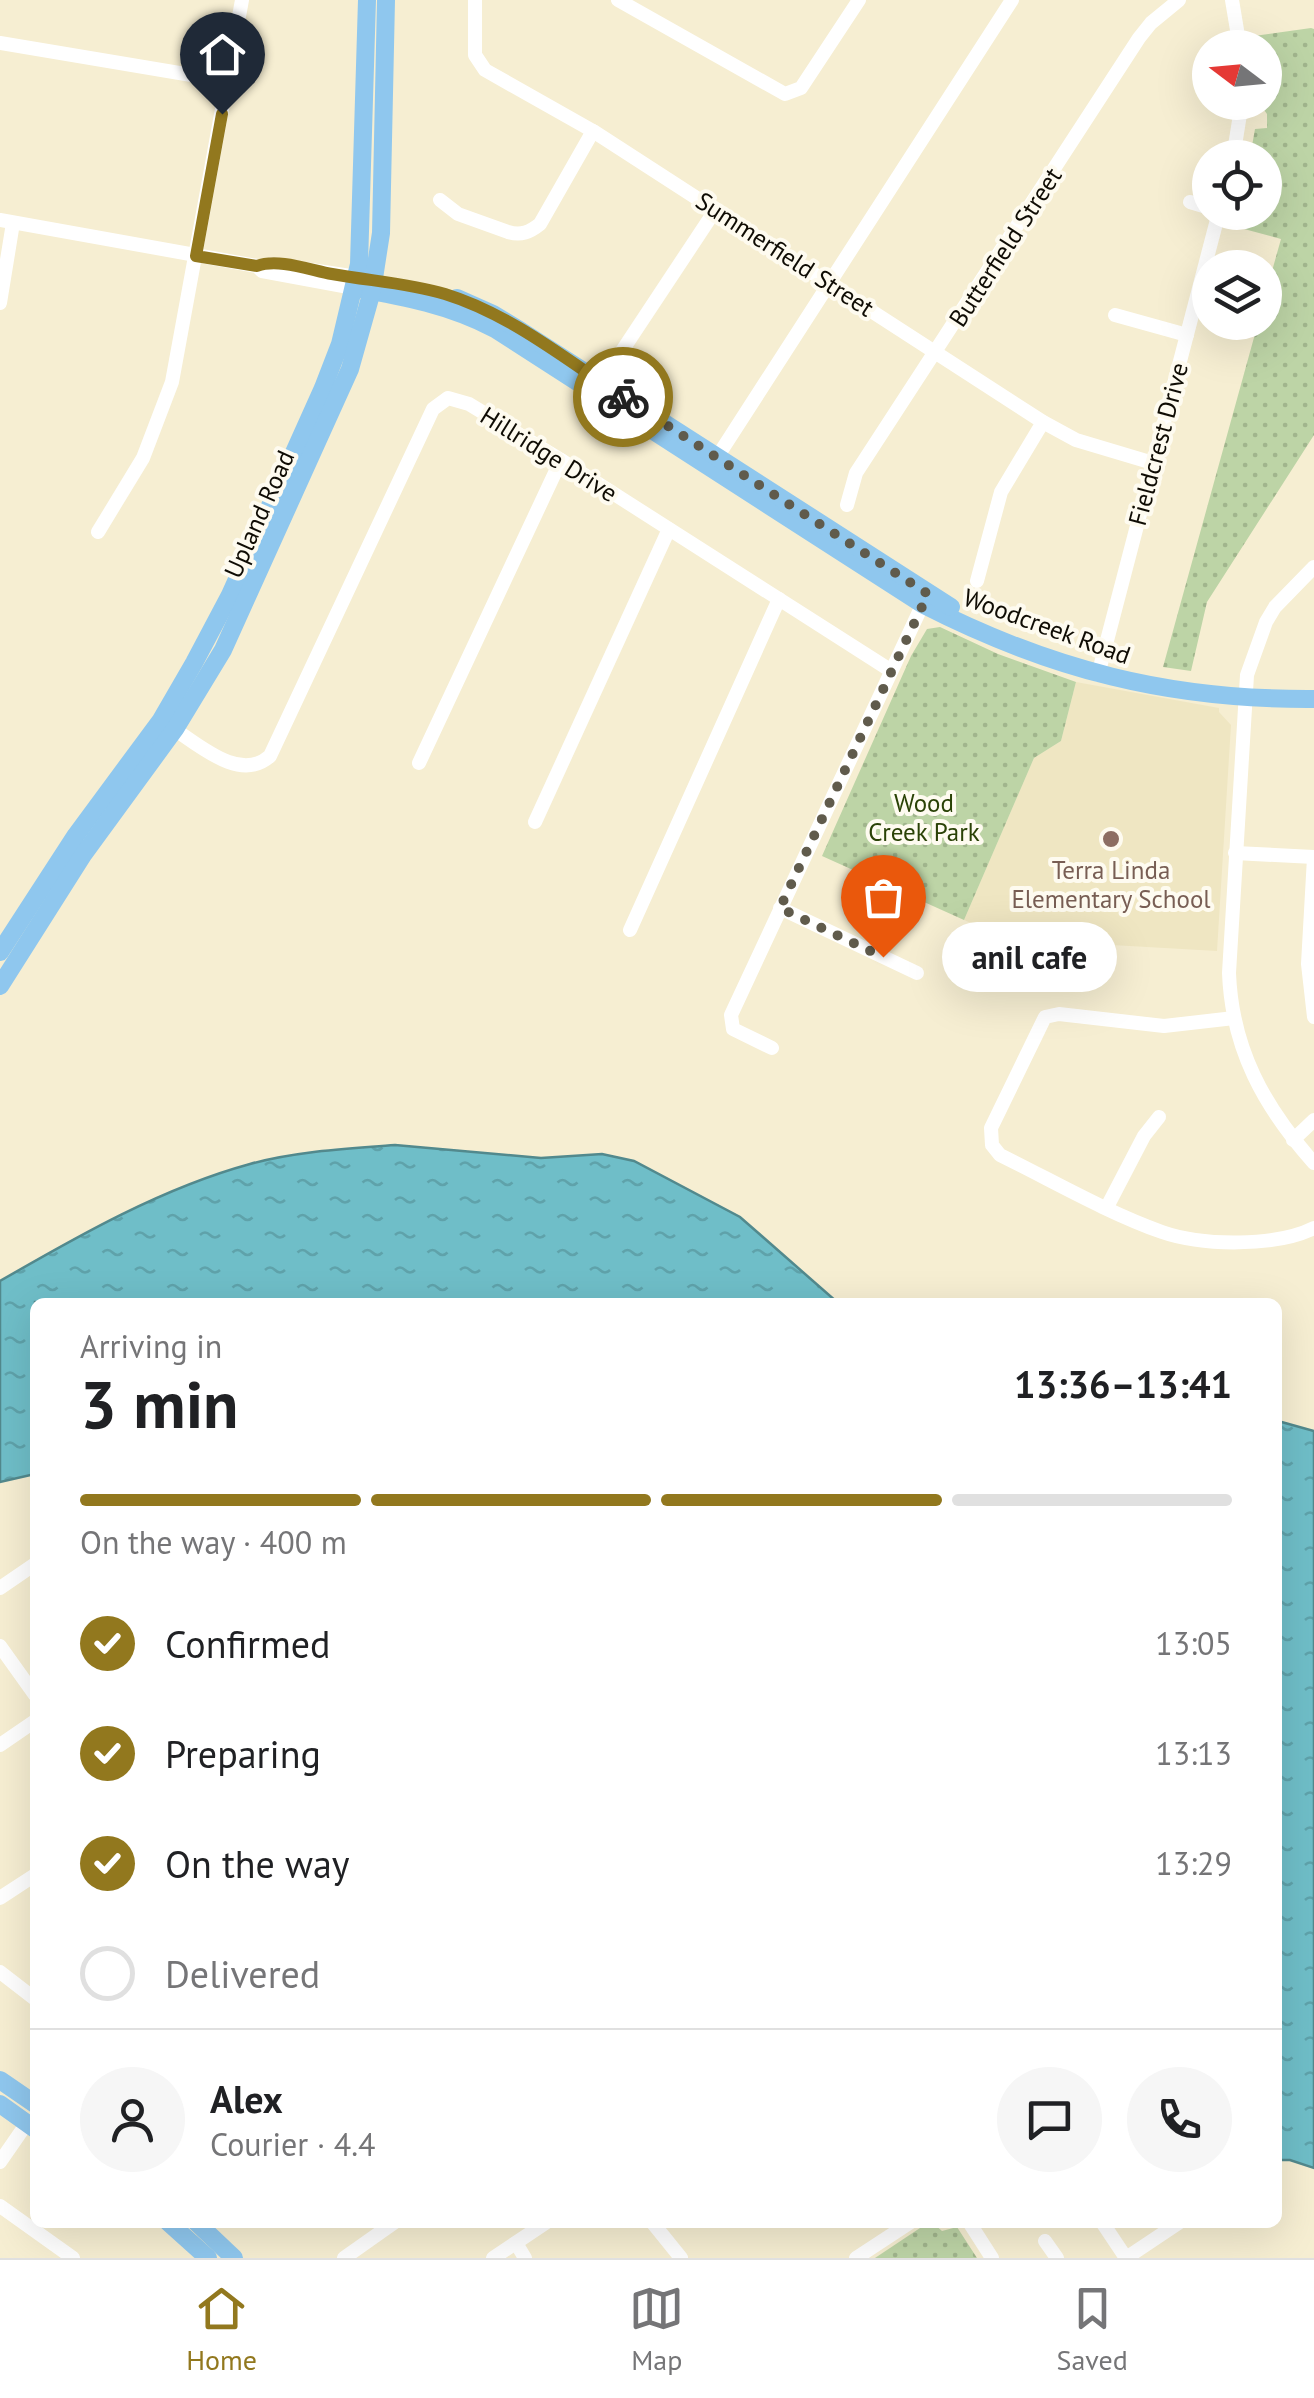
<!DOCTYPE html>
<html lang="en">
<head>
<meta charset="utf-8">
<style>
	body { margin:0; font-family:"PT Sans",sans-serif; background:#f6f6f6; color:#202124; height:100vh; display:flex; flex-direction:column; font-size:38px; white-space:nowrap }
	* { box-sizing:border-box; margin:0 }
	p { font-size:32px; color:#757577 }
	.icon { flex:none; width:55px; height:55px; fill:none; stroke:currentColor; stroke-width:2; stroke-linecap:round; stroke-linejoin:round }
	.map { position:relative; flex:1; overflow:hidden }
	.details { position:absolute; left:30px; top:1298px; width:1252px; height:930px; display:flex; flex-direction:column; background:#fff; border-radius:15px; box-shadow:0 10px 40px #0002 }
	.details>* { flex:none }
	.needle { width:65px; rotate:286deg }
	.fabs { position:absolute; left:1192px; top:30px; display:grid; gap:20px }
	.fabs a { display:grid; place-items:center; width:90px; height:90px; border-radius:50%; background:#fff; box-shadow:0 10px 40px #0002; font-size:50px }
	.pin { position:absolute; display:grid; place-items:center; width:85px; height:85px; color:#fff; margin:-102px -42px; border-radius:50% 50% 50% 0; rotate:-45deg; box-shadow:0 0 10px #0007 }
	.pin .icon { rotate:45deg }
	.courier { position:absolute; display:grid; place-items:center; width:100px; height:100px; margin:-50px; border:8px solid #92781e; border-radius:50%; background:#fff; color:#222; box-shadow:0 2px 12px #0007 }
	.bubble { position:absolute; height:70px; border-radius:35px; background:#fff; box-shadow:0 10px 40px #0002; font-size:32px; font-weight:800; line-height:70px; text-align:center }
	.headline em { font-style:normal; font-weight:800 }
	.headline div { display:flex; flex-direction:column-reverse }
	.headline { display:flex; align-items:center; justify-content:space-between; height:170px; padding:0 50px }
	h1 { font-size:65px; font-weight:800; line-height:75px }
	.bar { display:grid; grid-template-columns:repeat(4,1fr); gap:15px 10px; align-content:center; height:120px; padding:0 50px }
	.bar i { height:12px; border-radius:8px; background:#e0e0e0 }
	.bar .selected { background:#92781e }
	.bar p { grid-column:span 4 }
	.line { display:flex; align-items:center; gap:25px; padding:0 50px; border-top:2px solid #e0e0e0 }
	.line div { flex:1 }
	.round { display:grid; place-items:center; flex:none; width:105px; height:105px; border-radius:52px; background:#f6f6f6 }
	ol { padding:0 50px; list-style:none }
	li { display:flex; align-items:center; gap:30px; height:110px }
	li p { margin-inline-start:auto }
	li .icon { padding:10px; border-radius:50%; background:#92781e; color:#fff; stroke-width:4 }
	li:last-child { color:#757577 }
	li i { width:55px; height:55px; border:5px solid #e0e0e0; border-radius:50% }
	.menu { display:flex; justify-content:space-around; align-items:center; height:140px; border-top:2px solid #e0e0e0; background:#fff; font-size:28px; color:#757577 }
	.menu a { display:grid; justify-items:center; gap:5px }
	.menu .selected { color:#92781e }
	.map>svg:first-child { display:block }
	.built { fill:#efe6c2 }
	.park { fill:url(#park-dots) }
	.water { fill:url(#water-ripples); stroke:#52898d; stroke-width:2.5 }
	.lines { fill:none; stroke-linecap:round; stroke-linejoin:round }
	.minor { stroke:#fff; stroke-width:14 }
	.major { stroke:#8fc7ee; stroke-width:18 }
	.done { stroke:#605b4c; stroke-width:10; stroke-dasharray:0 18 }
	.route { stroke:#92781e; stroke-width:12 }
	.education-dot { fill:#8d6e63; stroke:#fefbf0; stroke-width:4 }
	.labels { text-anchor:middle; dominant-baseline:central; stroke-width:8; stroke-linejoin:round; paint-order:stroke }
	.street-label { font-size:25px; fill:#0f0c04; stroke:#fefbf0 }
	.park-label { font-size:25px; fill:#2a4206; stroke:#fefbf0 }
	.education-label { font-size:25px; fill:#785e54; stroke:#fefbf0 }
</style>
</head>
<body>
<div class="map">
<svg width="1314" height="2258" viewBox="0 0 1314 2258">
	<defs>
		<pattern id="park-dots" width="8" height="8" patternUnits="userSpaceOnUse" patternTransform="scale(2.5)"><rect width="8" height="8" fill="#bdd4a6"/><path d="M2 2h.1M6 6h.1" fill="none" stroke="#a1b58d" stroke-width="1.8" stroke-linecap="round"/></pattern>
		<pattern id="water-ripples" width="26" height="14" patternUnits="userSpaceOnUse" patternTransform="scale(2.5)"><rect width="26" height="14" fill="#6fbec8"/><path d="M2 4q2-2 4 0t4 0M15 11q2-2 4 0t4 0" fill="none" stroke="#5fa2aa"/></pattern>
	</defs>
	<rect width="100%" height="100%" fill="#f6eed2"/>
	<polygon class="built" points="1076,682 1219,708 1219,712 1231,725 1217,951 1009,939 964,920 1034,758 1061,741"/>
	<g class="park">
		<polygon points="1311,28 1314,29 1314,435 1207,602 1191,671 1163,667 1258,323 1265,322 1265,296 1281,239 1233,226 1236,213 1265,212 1265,158 1250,157 1255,129 1267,128 1267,114 1259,103 1265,102 1265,48 1255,47 1254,36"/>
		<polygon points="940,627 998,654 1076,682 1061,741 1034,758 964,920 822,856 911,656 927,629"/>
		<polygon points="929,2222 933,2223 942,2231 957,2227 977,2258 875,2258"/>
	</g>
	<g class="water">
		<path d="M395 1145 541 1158 602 1154 634 1161 740 1217 837 1302H35V1474L0 1482V1281C78 1236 162 1188 250 1164 297 1151 347 1149 395 1145Z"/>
		<polygon points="1278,1421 1314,1431 1314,2168 1290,2160 1278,2160"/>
	</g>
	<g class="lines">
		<g class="minor">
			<polyline points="475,0 475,55 485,70 593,131 1043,422 1076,440 1153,463"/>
			<polyline points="618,0 785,94 801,88 859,0"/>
			<polyline points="1232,0 1240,48"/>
			<polyline points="0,43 227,81"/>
			<polyline points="1233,158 1242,102"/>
			<path d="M440 200 458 214 508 232C521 236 530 232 540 224L593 131"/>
			<polyline points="1190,202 1210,208"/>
			<polyline points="0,220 257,266 262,271 354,288"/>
			<polyline points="272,264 357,277"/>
			<polyline points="0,303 13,223"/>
			<polyline points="1115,315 1187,335"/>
			<polyline points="618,357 716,209"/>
			<polyline points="714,462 1012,0"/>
			<polyline points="847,505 856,473 1139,38 1151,23 1179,0"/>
			<polyline points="98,532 143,458 172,382 242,0"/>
			<path d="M1314 567 1275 607 1266 622 1247 675 1229 973C1232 1049 1264 1107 1314 1163"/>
			<polyline points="977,581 1001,492 1043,422"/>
			<polyline points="1098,675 1219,212"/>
			<path d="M168 725C196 742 239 784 270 756L433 409 448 398 469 404 561 460 890 670"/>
			<polyline points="419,763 561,460"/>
			<polyline points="535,822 669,529"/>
			<polyline points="1235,853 1314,857"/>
			<polyline points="1314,858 1308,964 1314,1017"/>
			<polyline points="780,908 917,973"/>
			<polyline points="630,930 779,599"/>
			<path d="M1234 1018 1164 1026 1059 1014 1045 1017 991 1128 992 1145 1000 1155C1053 1181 1106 1212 1162 1232 1202 1246 1276 1247 1314 1228"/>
			<polyline points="772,1048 733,1029 731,1015 926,597"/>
			<polyline points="1293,1140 1314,1120"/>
			<polyline points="1107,1207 1144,1136 1159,1117"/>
			<polyline points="0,1588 35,1564"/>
			<polyline points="0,1646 35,1695"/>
			<polyline points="0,1745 35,1721"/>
			<polyline points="0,1898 35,1875"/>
			<polyline points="0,1972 35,1999"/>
			<polyline points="0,2162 27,2123"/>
			<polyline points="0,2206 73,2258"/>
			<polyline points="652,2222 681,2258"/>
			<polyline points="969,2222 992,2258"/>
			<polyline points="1102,2222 1126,2258 1180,2222"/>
			<polyline points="1045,2241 1057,2258"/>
			<polyline points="516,2243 525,2258"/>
			<polyline points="344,2258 395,2222"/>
			<polyline points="493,2258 547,2222"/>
			<polyline points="856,2258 911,2222"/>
		</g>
		<g class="major">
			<path d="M354 288C405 297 449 305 495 329L922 604C1051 670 1169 700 1314 699"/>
			<polyline points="457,298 493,314 521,331 951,607"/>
			<polyline points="0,952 76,835 161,720 194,663 230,595 323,388 340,344 359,264 367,0"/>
			<polyline points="0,986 83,855 175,729 223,650 350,369 372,291 381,233 386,0"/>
			<polyline points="0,2080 35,2104"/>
			<polyline points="0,2104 35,2129"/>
			<polyline points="168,2222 208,2258"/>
			<polyline points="196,2222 234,2258"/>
		</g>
	</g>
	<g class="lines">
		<polyline class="done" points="623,397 928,594 780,908 883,957"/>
		<path class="route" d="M222 114 196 256 257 266C278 258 310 270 332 274 370 281 408 283 445 294 510 314 567 360 623 397"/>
	</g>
	<circle class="education-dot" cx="1111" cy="839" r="10"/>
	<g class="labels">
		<g class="street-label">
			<text transform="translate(1005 247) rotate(-57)">Butterfield Street</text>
			<text transform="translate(785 254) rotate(33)">Summerfield Street</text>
			<text transform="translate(1158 444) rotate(-75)">Fieldcrest Drive</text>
			<text transform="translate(549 454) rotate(32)">Hillridge Drive</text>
			<text transform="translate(259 514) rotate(-66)">Upland Road</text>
			<text transform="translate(1047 626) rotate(20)">Woodcreek Road</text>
		</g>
		<g class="park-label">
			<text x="924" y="803">Wood<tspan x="924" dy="29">Creek Park</tspan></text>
		</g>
		<g class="education-label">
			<text x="1111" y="870">Terra Linda<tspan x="1111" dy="29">Elementary School</tspan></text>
		</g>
	</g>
</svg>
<div class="fabs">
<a><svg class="needle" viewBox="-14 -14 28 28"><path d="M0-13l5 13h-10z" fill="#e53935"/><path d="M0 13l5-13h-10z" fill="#757577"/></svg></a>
<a><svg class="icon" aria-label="locate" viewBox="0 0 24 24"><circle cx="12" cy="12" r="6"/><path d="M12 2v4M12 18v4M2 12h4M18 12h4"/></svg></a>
<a><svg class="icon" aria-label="layers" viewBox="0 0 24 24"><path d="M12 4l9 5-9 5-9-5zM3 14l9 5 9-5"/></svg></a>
</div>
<div class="pin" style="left:883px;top:957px;background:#ea580c"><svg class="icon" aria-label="bag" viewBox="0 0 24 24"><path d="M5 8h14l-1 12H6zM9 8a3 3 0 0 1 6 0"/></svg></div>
<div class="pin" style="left:222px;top:114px;background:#1f2937"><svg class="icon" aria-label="home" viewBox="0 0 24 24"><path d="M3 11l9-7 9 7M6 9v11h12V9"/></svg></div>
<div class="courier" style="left:623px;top:397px"><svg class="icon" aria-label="bike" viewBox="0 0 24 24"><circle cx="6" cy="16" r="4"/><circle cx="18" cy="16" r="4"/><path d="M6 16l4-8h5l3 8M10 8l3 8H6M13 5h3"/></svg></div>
<div class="bubble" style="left:942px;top:922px;width:175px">anil cafe</div>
<section class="details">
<div class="headline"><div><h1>3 min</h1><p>Arriving in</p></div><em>13:36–13:41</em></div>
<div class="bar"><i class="selected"></i><i class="selected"></i><i class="selected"></i><i></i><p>On the way · 400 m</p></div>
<ol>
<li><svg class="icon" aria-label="check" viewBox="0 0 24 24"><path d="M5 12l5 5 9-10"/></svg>Confirmed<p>13:05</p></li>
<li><svg class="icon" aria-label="check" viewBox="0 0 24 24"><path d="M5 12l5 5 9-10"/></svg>Preparing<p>13:13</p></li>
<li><svg class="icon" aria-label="check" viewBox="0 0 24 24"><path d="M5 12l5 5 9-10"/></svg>On the way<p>13:29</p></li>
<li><i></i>Delivered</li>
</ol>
<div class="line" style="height:180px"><a class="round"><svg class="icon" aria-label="person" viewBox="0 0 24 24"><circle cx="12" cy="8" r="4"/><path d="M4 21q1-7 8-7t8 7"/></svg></a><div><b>Alex</b><p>Courier · 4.4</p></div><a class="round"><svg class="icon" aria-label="chat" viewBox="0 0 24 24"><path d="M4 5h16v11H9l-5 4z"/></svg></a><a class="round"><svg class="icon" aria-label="phone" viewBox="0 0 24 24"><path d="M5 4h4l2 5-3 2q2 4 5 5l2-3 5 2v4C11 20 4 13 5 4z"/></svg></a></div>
</section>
</div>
<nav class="menu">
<a class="selected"><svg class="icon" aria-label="home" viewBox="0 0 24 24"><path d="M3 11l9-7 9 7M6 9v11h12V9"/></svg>Home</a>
<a><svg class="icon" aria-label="map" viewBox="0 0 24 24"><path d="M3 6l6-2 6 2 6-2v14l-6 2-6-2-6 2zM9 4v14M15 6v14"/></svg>Map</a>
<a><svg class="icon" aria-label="saved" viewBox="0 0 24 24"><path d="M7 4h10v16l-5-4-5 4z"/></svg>Saved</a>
</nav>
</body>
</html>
